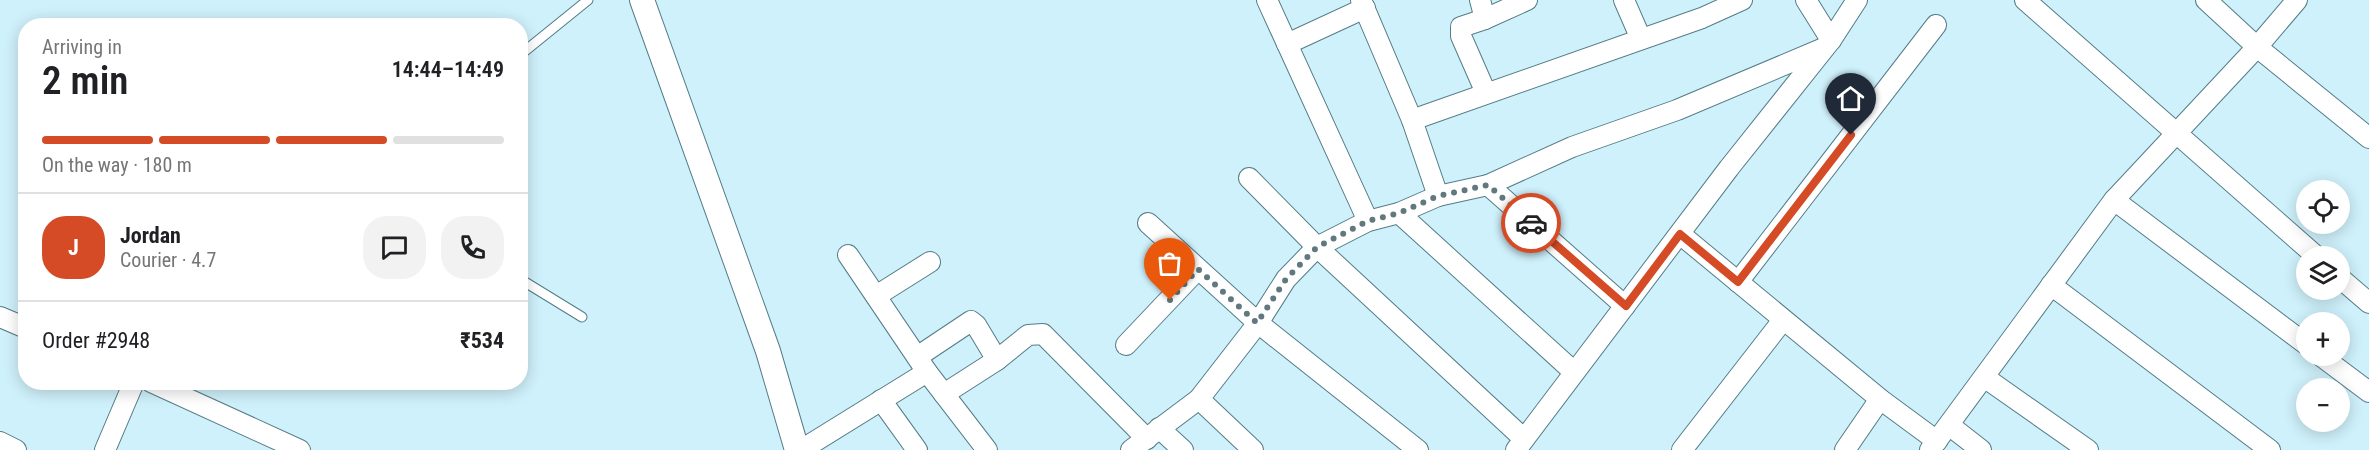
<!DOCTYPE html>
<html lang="en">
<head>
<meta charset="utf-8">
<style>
	body { margin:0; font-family:"Roboto Condensed",sans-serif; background:#f2f2f2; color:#202124; height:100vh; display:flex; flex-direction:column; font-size:22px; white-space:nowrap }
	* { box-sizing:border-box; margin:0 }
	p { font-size:20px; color:#757577 }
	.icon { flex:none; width:33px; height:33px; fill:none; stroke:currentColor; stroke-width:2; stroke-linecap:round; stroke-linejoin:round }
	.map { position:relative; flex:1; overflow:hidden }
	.panel { position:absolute; left:18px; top:18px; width:510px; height:372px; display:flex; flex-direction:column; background:#fff; border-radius:24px; box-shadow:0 3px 15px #0003 }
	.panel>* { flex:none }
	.fabs { position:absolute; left:2296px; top:180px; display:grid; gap:12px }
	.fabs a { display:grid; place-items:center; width:54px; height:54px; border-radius:50%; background:#fff; box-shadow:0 3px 15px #0003; font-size:30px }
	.pin { position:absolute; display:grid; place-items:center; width:51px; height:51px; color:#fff; margin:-62px -26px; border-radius:50% 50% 50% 0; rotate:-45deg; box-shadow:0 0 6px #0007 }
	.pin .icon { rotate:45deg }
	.courier { position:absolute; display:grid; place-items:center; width:60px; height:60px; margin:-30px; border:4px solid #d44b25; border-radius:50%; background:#fff; color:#222; box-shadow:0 2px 8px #0007 }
	.head em { font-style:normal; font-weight:600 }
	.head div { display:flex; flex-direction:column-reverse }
	.head { display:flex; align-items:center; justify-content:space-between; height:102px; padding:0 24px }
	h1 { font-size:39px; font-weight:600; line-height:45px }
	.bar { display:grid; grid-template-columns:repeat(4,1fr); gap:9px 6px; align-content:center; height:72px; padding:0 24px }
	.bar i { height:8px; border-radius:4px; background:#e0e0e0 }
	.bar .selected { background:#d44b25 }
	.bar p { grid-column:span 4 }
	.line { display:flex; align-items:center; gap:15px; padding:0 24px; border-top:2px solid #e0e0e0 }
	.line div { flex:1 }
	.round { display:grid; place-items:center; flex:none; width:63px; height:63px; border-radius:24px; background:#f2f2f2 }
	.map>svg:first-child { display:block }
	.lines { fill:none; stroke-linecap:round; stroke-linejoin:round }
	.service-casing { stroke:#547c87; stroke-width:11 }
	.minor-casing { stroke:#547c87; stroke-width:22 }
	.tertiary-casing { stroke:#547c87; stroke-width:26 }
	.service { stroke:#fff; stroke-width:9 }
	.minor { stroke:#fff; stroke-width:20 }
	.tertiary { stroke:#fff; stroke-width:24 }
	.done { stroke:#61787e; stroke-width:6; stroke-dasharray:0 10.8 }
	.route { stroke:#d44b25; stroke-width:8 }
</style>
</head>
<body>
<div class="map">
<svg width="2369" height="450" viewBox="0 0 2369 450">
	<rect width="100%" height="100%" fill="#cff1fb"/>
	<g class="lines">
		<g class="service-casing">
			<g id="service">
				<polyline points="520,55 588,0"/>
				<polyline points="520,279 582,317"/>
			</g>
		</g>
		<g class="minor-casing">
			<g id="minor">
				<polyline points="1267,0 1368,221"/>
				<polyline points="1361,0 1412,120 1438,196"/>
				<polyline points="1480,0 1485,19"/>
				<polyline points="1624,0 1641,39"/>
				<polyline points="1806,0 1831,40"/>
				<polyline points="2025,0 2316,256"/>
				<polyline points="2206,0 2257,47 2369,138"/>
				<polyline points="1287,44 1365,8"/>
				<polyline points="1486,93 1461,36 1461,27 1485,19 1527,0"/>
				<polyline points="1412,120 1702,18 1742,0"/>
				<polyline points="1249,178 1317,247 1524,439"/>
				<polyline points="1488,185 1625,306"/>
				<polyline points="2114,200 2307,345"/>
				<polyline points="1399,213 1574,372"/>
				<polyline points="1148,223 1258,323 1418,450"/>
				<polyline points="1680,234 1880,399 1937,441"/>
				<polyline points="848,255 927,372 987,450"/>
				<polyline points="2340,278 2369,303"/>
				<polyline points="1738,282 1936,25"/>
				<polyline points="2051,285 2270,450"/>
				<polyline points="876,296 930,262"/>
				<polyline points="0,317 26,328"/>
				<polyline points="1126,345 1198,269"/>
				<polyline points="2321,356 2369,392"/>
				<polyline points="917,357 971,321 976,325 997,360"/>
				<polyline points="1984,377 2088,450"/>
				<polyline points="151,382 300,450"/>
				<polyline points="944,394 997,360 1028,335 1043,334 1147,439"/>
				<polyline points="1199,399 1253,450"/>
				<polyline points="881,400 917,450"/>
				<polyline points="1949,425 1981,450"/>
				<polyline points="1159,428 1183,450"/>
				<polyline points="0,442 16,450"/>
				<polyline points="105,450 134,382"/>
				<polyline points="801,450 927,372"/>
				<polyline points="1131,450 1199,399 1258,323 1286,279 1317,247 1368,221 1399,213 1438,196 1488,185 1572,147 1677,110 1824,48"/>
				<polyline points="1516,450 1729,168 1831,40 1857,0"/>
				<polyline points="1682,450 1783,320"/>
				<polyline points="1845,450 1880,399"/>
				<polyline points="1930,450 2114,200 2257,47 2297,0"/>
			</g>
		</g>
		<g class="tertiary-casing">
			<polyline id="tertiary" points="642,0 768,351 797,450"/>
		</g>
		<use href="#service" class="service"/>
		<use href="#minor" class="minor"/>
		<use href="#tertiary" class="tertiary"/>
	</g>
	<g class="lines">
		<polyline class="done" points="1170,300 1198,269 1257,323 1286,279 1317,247 1368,221 1399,213 1438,196 1488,185 1531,223"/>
		<polyline class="route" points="1531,223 1626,306 1680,234 1738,282 1851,135"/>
	</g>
</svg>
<div class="fabs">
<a><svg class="icon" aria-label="locate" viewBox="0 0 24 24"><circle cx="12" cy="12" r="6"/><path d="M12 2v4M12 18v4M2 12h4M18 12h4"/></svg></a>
<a><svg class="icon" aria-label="layers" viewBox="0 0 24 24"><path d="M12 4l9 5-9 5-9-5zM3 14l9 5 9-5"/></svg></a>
<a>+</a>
<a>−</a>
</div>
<div class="pin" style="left:1170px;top:300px;background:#ea580c"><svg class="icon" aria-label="bag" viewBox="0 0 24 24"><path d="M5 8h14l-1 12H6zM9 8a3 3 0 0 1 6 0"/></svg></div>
<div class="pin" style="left:1851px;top:135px;background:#1f2937"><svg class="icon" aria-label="home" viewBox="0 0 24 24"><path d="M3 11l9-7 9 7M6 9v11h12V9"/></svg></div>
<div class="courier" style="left:1531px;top:223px"><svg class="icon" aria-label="car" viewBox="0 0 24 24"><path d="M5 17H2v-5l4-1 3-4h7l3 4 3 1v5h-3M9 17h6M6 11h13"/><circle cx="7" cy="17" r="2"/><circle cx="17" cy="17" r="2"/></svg></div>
<section class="panel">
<div class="head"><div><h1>2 min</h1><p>Arriving in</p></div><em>14:44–14:49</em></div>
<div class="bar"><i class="selected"></i><i class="selected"></i><i class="selected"></i><i></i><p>On the way · 180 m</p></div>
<div class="line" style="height:108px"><b class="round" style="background:#d44b25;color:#fff">J</b><div><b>Jordan</b><p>Courier · 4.7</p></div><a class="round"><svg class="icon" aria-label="chat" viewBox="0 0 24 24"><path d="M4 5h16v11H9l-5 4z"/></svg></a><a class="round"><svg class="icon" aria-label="phone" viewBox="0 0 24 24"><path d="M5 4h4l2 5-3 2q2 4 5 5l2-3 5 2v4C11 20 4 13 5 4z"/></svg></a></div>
<div class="line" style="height:78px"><div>Order #2948</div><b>₹534</b></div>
</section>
</div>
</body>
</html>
